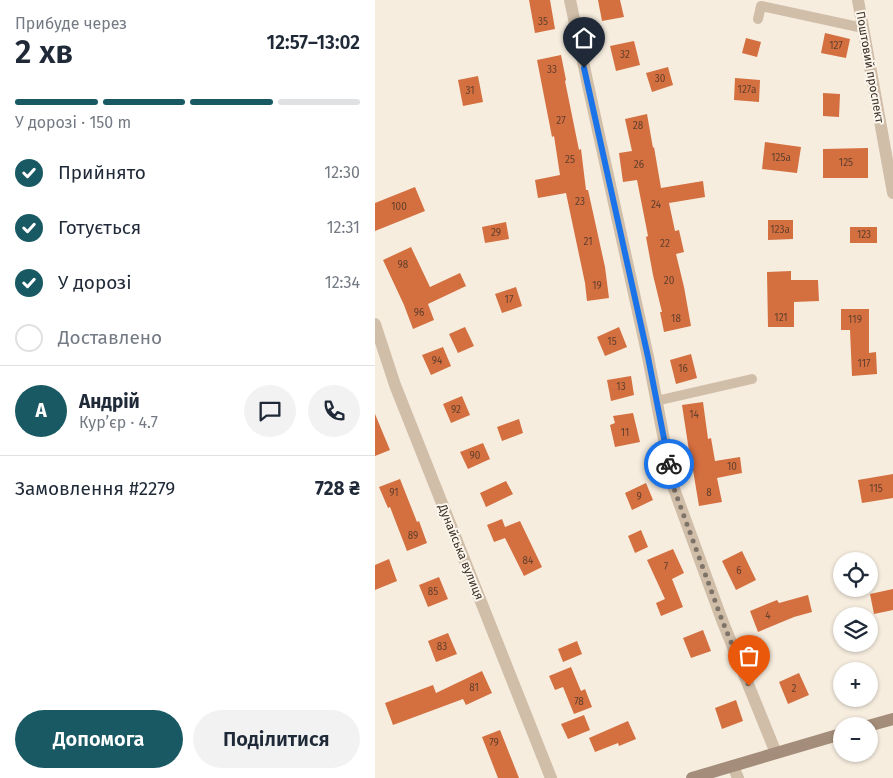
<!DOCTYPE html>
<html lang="uk">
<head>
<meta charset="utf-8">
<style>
	body { margin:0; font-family:"Fira Sans",sans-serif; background:#f2f2f3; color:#1f2937; height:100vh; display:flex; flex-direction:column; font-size:19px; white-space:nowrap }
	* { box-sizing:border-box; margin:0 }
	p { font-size:16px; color:#747a83 }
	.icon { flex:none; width:28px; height:28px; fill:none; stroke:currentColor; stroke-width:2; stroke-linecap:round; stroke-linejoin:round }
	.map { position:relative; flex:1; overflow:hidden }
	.drawer { display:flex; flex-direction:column; background:#fff; width:375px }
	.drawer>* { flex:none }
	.buttons { position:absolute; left:458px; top:552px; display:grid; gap:10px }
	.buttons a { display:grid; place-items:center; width:45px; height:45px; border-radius:50%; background:#fff; box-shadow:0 1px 4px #0004; font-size:25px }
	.pin { position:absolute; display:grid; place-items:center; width:42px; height:42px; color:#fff; margin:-51px -21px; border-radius:50% 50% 50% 0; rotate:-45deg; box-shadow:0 0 5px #0007 }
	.pin .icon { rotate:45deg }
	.courier { position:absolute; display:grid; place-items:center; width:50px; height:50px; margin:-25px; border:4px solid #1a73e8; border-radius:50%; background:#fff; color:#222; box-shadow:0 1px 6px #0007 }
	.summary em { font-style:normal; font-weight:600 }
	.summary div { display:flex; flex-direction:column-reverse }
	.summary { display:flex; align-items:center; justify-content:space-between; height:85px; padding:0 15px }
	h1 { font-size:32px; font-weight:600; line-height:38px }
	.bar { display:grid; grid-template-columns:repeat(4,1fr); gap:8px 5px; align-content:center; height:60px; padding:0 15px }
	.bar i { height:6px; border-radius:4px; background:#e0e1e3 }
	.bar .active { background:#195964 }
	.bar p { grid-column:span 4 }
	.line { display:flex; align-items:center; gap:12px; padding:0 15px; border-top:1px solid #e0e1e3 }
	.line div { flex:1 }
	.round { display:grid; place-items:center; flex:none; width:52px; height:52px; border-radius:26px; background:#f2f2f3 }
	ol { padding:0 15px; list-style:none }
	li { display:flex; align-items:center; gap:15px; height:55px }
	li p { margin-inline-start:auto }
	li .icon { padding:5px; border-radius:50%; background:#195964; color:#fff; stroke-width:4 }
	li:last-child { color:#747a83 }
	li i { width:28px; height:28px; border:2px solid #e0e1e3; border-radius:50% }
	.button { display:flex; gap:10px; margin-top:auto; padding:10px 15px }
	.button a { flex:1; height:58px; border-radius:30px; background:#195964; color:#fff; font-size:20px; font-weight:600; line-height:58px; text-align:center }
	.button a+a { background:#f2f2f3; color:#1f2937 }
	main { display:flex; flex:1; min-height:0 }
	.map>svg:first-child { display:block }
	.building { fill:#d46f3f }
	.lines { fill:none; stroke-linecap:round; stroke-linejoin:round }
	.service { stroke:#d0bea9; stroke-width:10 }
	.minor { stroke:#d0bea9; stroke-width:12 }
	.secondary { stroke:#a48d7a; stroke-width:12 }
	.done { stroke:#7d7369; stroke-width:5; stroke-dasharray:0 9 }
	.route { stroke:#1a73e8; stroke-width:6 }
	.labels { text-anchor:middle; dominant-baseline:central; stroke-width:4; stroke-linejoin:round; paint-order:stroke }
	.number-label { font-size:10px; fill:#62402e }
	.street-label { font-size:12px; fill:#3c3129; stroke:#fcf6ed }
</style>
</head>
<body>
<main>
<section class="drawer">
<div class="summary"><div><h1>2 хв</h1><p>Прибуде через</p></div><em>12:57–13:02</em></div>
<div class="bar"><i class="active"></i><i class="active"></i><i class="active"></i><i></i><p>У дорозі · 150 m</p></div>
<ol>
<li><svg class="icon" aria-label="check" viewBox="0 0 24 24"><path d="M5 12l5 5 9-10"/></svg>Прийнято<p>12:30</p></li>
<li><svg class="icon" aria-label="check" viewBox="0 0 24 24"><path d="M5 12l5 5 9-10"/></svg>Готується<p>12:31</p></li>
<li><svg class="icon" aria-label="check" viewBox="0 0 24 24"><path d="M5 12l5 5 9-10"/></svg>У дорозі<p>12:34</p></li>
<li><i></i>Доставлено</li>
</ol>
<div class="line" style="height:90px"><b class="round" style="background:#195964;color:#fff">А</b><div><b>Андрій</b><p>Кур’єр · 4.7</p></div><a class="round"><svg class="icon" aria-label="chat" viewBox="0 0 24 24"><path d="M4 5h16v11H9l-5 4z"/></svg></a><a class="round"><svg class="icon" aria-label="phone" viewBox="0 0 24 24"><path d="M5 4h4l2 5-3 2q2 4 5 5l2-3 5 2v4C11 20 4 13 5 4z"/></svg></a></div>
<div class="line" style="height:65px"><div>Замовлення #2279</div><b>728 ₴</b></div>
<div class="button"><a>Допомога</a><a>Поділитися</a></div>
</section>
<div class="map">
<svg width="518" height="778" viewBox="0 0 518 778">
	<rect width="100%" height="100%" fill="#f6eddf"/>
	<g class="building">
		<polygon points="154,0 175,0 180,29 160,33"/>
		<polygon points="223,0 245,0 249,17 227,21"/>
		<polygon points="450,33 475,39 471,58 446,53"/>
		<polygon points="371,38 386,42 382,57 367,53"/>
		<polygon points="259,41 265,65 241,71 235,46"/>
		<polygon points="186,55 191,80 190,81 204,150 206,149 211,190 213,190 230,267 234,298 212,301 210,283 191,193 163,198 160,180 185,175 179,136 177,137 162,60"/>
		<polygon points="293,67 298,85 277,92 271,73"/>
		<polygon points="103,76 108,102 88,106 83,80"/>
		<polygon points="360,78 385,80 384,102 359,100"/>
		<polygon points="448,93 465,94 464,117 448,116"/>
		<polygon points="272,114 278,148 279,147 286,188 328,181 330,197 294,203 300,231 304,230 309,252 301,254 309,287 316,326 289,332 285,312 287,312 278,275 271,237 273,236 262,180 248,182 244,153 257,151 250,119"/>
		<polygon points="390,142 426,147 422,173 387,169"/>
		<polygon points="493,148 493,178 448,178 448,149"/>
		<polygon points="40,187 50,211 0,231 0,203"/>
		<polygon points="393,220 418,220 418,239 393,240"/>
		<polygon points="131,222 134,239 110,243 107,227"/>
		<rect x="475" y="227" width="27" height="16"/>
		<polygon points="36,247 55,287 85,273 91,286 53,304 59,320 38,329 29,305 8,260"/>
		<polygon points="416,271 416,280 443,280 444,301 419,302 419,327 393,327 392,272"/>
		<polygon points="141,287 147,306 127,313 120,294"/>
		<polygon points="466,309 494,309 494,353 501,352 502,374 477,376 475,330 466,330"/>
		<polygon points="90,327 99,346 83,353 74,334"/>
		<polygon points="244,327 252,347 230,356 222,337"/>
		<polygon points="68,347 76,366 56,375 47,355"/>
		<polygon points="316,354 322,378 301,384 295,360"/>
		<polygon points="256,376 259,395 236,401 232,380"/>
		<polygon points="87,396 95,415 76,423 68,404"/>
		<polygon points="328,402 333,439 336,438 340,461 365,457 367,473 342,478 347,502 324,506 317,464 316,464 307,405"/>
		<polygon points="258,413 265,442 240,447 235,425 240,423 238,416"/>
		<polygon points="0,414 15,450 0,456"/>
		<polygon points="144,419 148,433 127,441 122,427"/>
		<polygon points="108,443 115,459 93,469 85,452"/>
		<polygon points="518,474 518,498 487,503 483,480"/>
		<polygon points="25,479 42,522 44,521 52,543 32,551 15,507 13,508 4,487"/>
		<polygon points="131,481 138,494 111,507 105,493"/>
		<polygon points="271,483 278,500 257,510 250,493"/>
		<polygon points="127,519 130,527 145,521 167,567 149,576 130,538 119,542 112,525"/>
		<polygon points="266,530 273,547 260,553 253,536"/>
		<polygon points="298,549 309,573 297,579 308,607 286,616 281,603 290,599 272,560"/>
		<polygon points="367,551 381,580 361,590 347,561"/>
		<polygon points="14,559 22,581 0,590 0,565"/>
		<polygon points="64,577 73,599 53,607 44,585"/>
		<polygon points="518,589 518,610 499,614 495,594"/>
		<polygon points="433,595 437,612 419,617 383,632 375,611 402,600 404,603"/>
		<polygon points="328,630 336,651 316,658 308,638"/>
		<polygon points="73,633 82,654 61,662 53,641"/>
		<polygon points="202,641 207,654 188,662 183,649"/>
		<polygon points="196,667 206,691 210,689 217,707 199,714 188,687 180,690 174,676"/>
		<polygon points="107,671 117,693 91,705 88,699 18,725 10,703 58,685 61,693"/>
		<polygon points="424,673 434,695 413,704 404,682"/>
		<polygon points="361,700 368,721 347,729 340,708"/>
		<polygon points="209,715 215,730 193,739 186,724"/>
		<polygon points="253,721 261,739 244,746 243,743 220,752 214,738"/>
		<polygon points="125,730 144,778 123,778 107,737"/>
	</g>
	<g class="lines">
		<g class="service">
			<polyline points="383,19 386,6 488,28"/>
			<polyline points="281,401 377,379"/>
		</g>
		<g class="minor">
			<polyline points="195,0 213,85 273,357 298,486 347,620 401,753"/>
			<polyline points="483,0 518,193"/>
			<polyline points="0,324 20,385 176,778"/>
			<polyline points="358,766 363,778"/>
		</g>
		<g class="secondary">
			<polyline points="493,726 518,719"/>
			<polyline points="317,778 466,734"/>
		</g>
	</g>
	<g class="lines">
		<polyline class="done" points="294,464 298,486 347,620 374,686"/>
		<polyline class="route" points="209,68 273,357 294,464"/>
	</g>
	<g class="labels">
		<g class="number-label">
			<text x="168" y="22">35</text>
			<text x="461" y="46">127</text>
			<text x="250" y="55">32</text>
			<text x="177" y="70">33</text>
			<text x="285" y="79">30</text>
			<text x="372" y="90">127а</text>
			<text x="95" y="91">31</text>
			<text x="186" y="121">27</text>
			<text x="263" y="126">28</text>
			<text x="406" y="158">125а</text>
			<text x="195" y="160">25</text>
			<text x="471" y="163">125</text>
			<text x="264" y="165">26</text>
			<text x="205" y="202">23</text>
			<text x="281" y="205">24</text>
			<text x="24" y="207">100</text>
			<text x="405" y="230">123а</text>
			<text x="121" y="233">29</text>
			<text x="489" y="235">123</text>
			<text x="213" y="242">21</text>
			<text x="290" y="244">22</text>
			<text x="28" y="265">98</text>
			<text x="294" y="281">20</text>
			<text x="222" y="286">19</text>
			<text x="134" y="300">17</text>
			<text x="44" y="313">96</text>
			<text x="406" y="318">121</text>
			<text x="301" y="319">18</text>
			<text x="480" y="320">119</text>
			<text x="237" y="342">15</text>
			<text x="62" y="361">94</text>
			<text x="489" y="364">117</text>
			<text x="308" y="369">16</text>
			<text x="246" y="387">13</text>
			<text x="81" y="410">92</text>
			<text x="319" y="415">14</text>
			<text x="250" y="433">11</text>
			<text x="100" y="456">90</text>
			<text x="357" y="467">10</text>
			<text x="501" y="489">115</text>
			<text x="19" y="493">91</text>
			<text x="334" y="493">8</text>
			<text x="264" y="497">9</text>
			<text x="38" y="536">89</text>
			<text x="153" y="561">84</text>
			<text x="291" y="567">7</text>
			<text x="364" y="571">6</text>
			<text x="58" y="592">85</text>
			<text x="393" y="616">4</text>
			<text x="67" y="647">83</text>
			<text x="99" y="688">81</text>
			<text x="419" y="689">2</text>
			<text x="204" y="702">78</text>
			<text x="119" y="743">79</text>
		</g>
		<g class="street-label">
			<text transform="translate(495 67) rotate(80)">Поштовий проспект</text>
			<text transform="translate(86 552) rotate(68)">Дунайська вулиця</text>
		</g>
	</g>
</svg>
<div class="buttons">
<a><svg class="icon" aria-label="locate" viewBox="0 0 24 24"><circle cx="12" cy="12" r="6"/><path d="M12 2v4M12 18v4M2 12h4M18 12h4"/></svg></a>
<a><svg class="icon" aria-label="layers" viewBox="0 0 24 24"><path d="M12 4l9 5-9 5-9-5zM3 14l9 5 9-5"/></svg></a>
<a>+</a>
<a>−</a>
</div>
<div class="pin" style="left:374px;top:686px;background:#ea580c"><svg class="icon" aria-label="bag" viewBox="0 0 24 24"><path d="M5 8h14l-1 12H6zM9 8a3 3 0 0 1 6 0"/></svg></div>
<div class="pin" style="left:209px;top:68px;background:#1f2937"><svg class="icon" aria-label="home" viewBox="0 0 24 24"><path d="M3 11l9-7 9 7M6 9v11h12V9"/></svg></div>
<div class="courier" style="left:294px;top:464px"><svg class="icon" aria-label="bike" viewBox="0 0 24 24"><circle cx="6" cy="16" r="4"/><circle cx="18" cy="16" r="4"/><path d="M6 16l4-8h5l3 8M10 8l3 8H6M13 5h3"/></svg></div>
</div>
</main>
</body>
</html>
